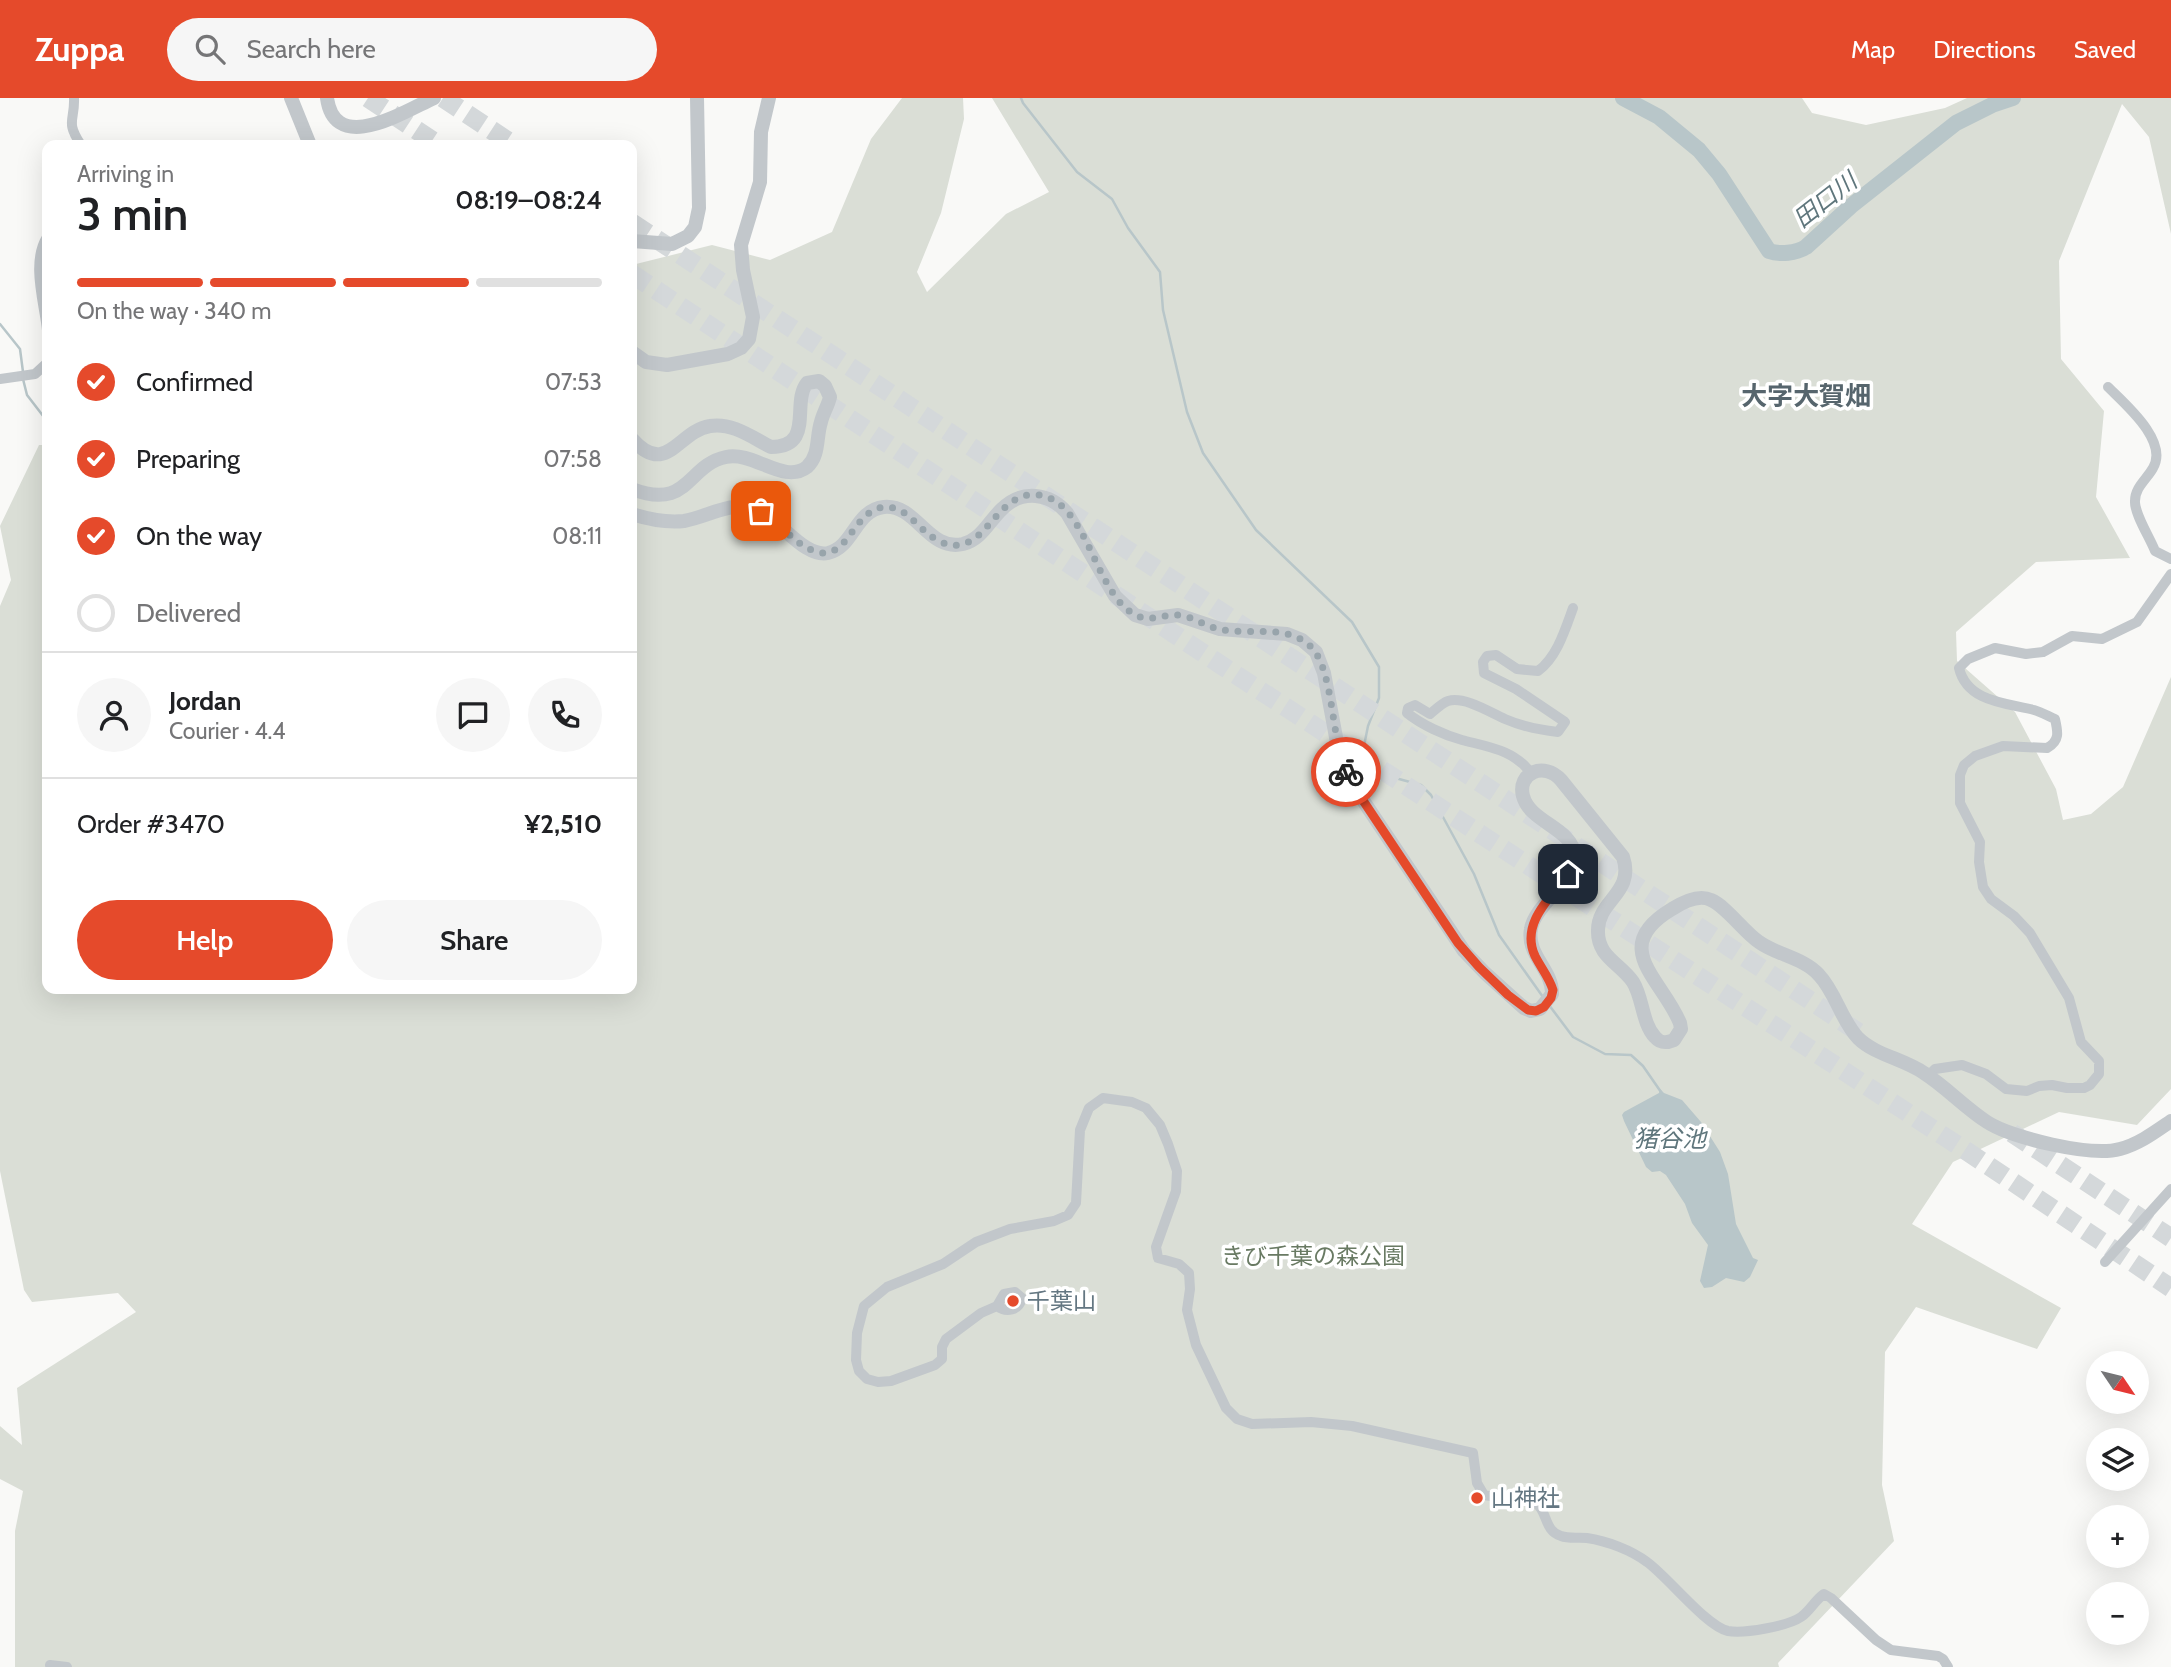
<!DOCTYPE html>
<html lang="en">
<head>
<meta charset="utf-8">
<style>
	body { margin:0; font-family:Cabin,"Noto Sans JP",sans-serif; background:#f6f6f6; color:#202124; height:100vh; display:flex; flex-direction:column; font-size:26px; white-space:nowrap }
	* { box-sizing:border-box; margin:0 }
	p { font-size:23px; color:#757577 }
	.icon { flex:none; width:38px; height:38px; fill:none; stroke:currentColor; stroke-width:2; stroke-linecap:round; stroke-linejoin:round }
	.map { position:relative; flex:1; overflow:hidden }
	.panel { position:absolute; left:42px; top:42px; width:595px; height:854px; display:flex; flex-direction:column; background:#fff; border-radius:14px; box-shadow:0 7px 28px #0002 }
	.panel>* { flex:none }
	.needle { width:46px; rotate:125deg }
	.buttons { position:absolute; left:2086px; top:1253px; display:grid; gap:14px }
	.buttons a { display:grid; place-items:center; width:63px; height:63px; border-radius:50%; background:#fff; box-shadow:0 7px 28px #0002; font-size:35px }
	.pin { position:absolute; display:grid; place-items:center; width:60px; height:60px; color:#fff; margin:-30px; border-radius:14px; box-shadow:0 4px 10px #0006 }
	.courier { position:absolute; display:grid; place-items:center; width:70px; height:70px; margin:-35px; border:5px solid #e54a2b; border-radius:50%; background:#fff; color:#222; box-shadow:0 2px 9px #0007 }
	.overview em { font-style:normal; font-weight:600 }
	.overview div { display:flex; flex-direction:column-reverse }
	.overview { display:flex; align-items:center; justify-content:space-between; height:119px; padding:0 35px }
	h1 { font-size:46px; font-weight:600; line-height:52px }
	.bar { display:grid; grid-template-columns:repeat(4,1fr); gap:10px 7px; align-content:center; height:84px; padding:0 35px }
	.bar i { height:9px; border-radius:5px; background:#e0e0e0 }
	.bar .on { background:#e54a2b }
	.bar p { grid-column:span 4 }
	.line { display:flex; align-items:center; gap:18px; padding:0 35px; border-top:2px solid #e0e0e0 }
	.line div { flex:1 }
	.round { display:grid; place-items:center; flex:none; width:74px; height:74px; border-radius:37px; background:#f6f6f6 }
	ol { padding:0 35px; list-style:none }
	li { display:flex; align-items:center; gap:21px; height:77px }
	li p { margin-inline-start:auto }
	li .icon { padding:7px; border-radius:50%; background:#e54a2b; color:#fff; stroke-width:4 }
	li:last-child { color:#757577 }
	li i { width:38px; height:38px; border:4px solid #e0e0e0; border-radius:50% }
	.action { display:flex; gap:14px; margin-top:auto; padding:14px 35px }
	.action a { flex:1; height:80px; border-radius:42px; background:#e54a2b; color:#fff; font-size:28px; font-weight:600; line-height:80px; text-align:center }
	.action a+a { background:#f6f6f6; color:#202124 }
	header { display:flex; align-items:center; gap:42px; box-sizing:border-box; height:98px; padding:0 35px; background:#e54a2b; color:#fff }
	header strong { font-size:33px }
	nav { display:flex; gap:38px; margin-inline-start:auto; font-size:24px }
	.search { width:490px; height:63px; background:#f6f6f6; display:flex; align-items:center; gap:18px; box-sizing:border-box; padding:0 24px; border-radius:38px; color:#757577; font-size:26px }
	.map>svg:first-child { display:block }
	.green { fill:#daded6 }
	.water { fill:#b8c6c9 }
	.lines { fill:none; stroke-linecap:round; stroke-linejoin:round }
	.stream { stroke:#b8c6c9; stroke-width:2.5 }
	.river { stroke:#b8c6c9; stroke-width:16 }
	.motorway-tunnel { stroke:#d4d8da; stroke-width:19; stroke-dasharray:19 10; stroke-linecap:butt }
	.minor { stroke:#c2c7cb; stroke-width:10 }
	.tertiary { stroke:#c2c7cb; stroke-width:14 }
	.done { stroke:#98a4ab; stroke-width:7; stroke-dasharray:0 12.6 }
	.route { stroke:#e54a2b; stroke-width:9 }
	.poi-dot { fill:#e54a2b; stroke:#fff; stroke-width:2.5 }
	.labels { text-anchor:middle; dominant-baseline:central; stroke-width:7; stroke-linejoin:round; paint-order:stroke }
	.park-label { font-size:23px; fill:#697a63; stroke:#fff }
	.poi-label { font-size:23px; fill:#647782; stroke:#fff; text-anchor:start }
	.water-label { font-size:24px; font-style:italic; fill:#5f767c; stroke:#fff }
	.quarter-label { font-size:26px; font-weight:bold; fill:#56656d; stroke:#fff }
</style>
</head>
<body>
<header>
<strong>Zuppa</strong>
<div class="search"><svg class="icon" aria-label="search" viewBox="0 0 24 24"><circle cx="10" cy="10" r="6"/><path d="M15 15l6 6"/></svg>Search here</div>
<nav><a>Map</a><a>Directions</a><a>Saved</a></nav>
</header>
<div class="map">
<svg width="2171" height="1569" viewBox="0 0 2171 1569">
	<rect width="100%" height="100%" fill="#f9f9f7"/>
	<polygon class="green" points="902,0 963,0 964,21 941,115 917,174 927,194 1006,116 1049,94 992,0 1802,0 1812,15 1866,27 1945,10 1967,0 2171,0 2171,136 2149,39 2122,6 2059,163 2061,261 2104,313 2096,399 2130,460 2036,464 1956,534 1957,563 2015,614 2056,691 2063,722 2091,716 2123,689 2171,579 2171,991 2137,1027 2059,1014 1953,1064 1912,1126 2061,1210 2037,1251 1916,1209 1885,1254 1882,1387 1894,1443 1778,1565 1779,1569 15,1569 15,1433 23,1393 0,1381 0,1328 22,1347 17,1290 136,1214 118,1195 32,1204 24,1192 0,1073 0,508 11,482 0,428 39,347 47,347 47,891 632,891 632,167 712,147 770,162 832,134 871,41"/>
	<polygon class="water" points="1660,991 1664,995 1682,1002 1701,1024 1720,1054 1728,1076 1736,1126 1753,1160 1758,1162 1750,1179 1744,1184 1726,1180 1712,1189 1704,1190 1700,1183 1708,1147 1692,1125 1685,1106 1666,1077 1660,1073 1652,1074 1646,1069 1624,1023 1622,1017 1624,1014 1659,995"/>
	<g class="lines">
		<g class="stream">
			<polyline points="1021,0 1023,5 1077,74 1112,101 1128,130 1160,174 1163,212 1187,314 1203,355 1256,432 1352,524 1379,569 1379,600 1368,628 1363,653 1367,666 1388,678 1421,687 1431,697 1474,776 1499,837 1543,899"/>
			<polyline points="0,226 20,251 23,274"/>
			<polyline points="23,281 27,297 47,323"/>
			<polyline points="1549,907 1573,939 1605,956 1631,957 1643,968 1661,994"/>
		</g>
		<path class="river" d="M1623 0 1659 19 1699 52 1719 76 1769 153C1780 157 1796 155 1806 149L1851 108 1956 25 1992 7 2013 0"/>
		<g class="motorway-tunnel">
			<polyline points="368,0 439,47"/>
			<polyline points="443,0 514,47"/>
			<polyline points="632,125 1858,934"/>
			<polyline points="632,176 1221,567 1968,1054 2171,1190"/>
			<polyline points="2012,1035 2171,1140"/>
		</g>
		<g class="minor">
			<path d="M74 0C75 23 65 23 81 47"/>
			<path d="M47 139C31 164 44 204 47 232"/>
			<polyline points="0,281 35,276 47,265"/>
			<path d="M2108 289C2125 306 2169 343 2153 370 2147 381 2135 389 2135 403 2134 415 2150 440 2155 453L2171 461"/>
			<path d="M1531 675C1514 652 1489 649 1462 642 1444 637 1422 627 1407 615L1408 610 1415 607 1430 616C1435 612 1442 605 1448 603 1465 598 1491 615 1505 621 1521 628 1540 632 1558 634L1565 624 1516 591 1484 575 1483 564 1487 558 1496 557 1517 571 1538 573C1557 559 1565 532 1573 510"/>
			<path d="M1928 978 1935 971 1962 967 1986 976 2006 991 2027 993 2039 988 2052 987 2067 990H2084L2090 987 2099 976V963L2081 944 2069 900 2030 835 2014 818 1991 801 1983 789 1979 764 1980 744 1960 705V677L1964 667 1975 658 2003 648 2047 650C2060 643 2058 634 2055 621 2048 618 2041 614 2034 612 2006 605 1967 604 1959 570L1968 561 1995 550 2026 556 2043 554 2072 538 2102 541 2137 524 2171 476"/>
			<polyline points="2105,1164 2171,1091"/>
			<path d="M997 1208C1006 1215 1019 1213 1022 1200L1015 1194 1004 1196 997 1208 981 1215 946 1241 942 1249V1261L935 1267 891 1283 878 1284 867 1281 859 1273 856 1262 857 1235 864 1208 887 1189 943 1166 976 1144 1010 1131 1054 1123 1068 1117 1076 1105 1080 1032 1089 1010 1103 1000 1132 1004 1146 1010 1160 1027 1168 1046 1177 1073 1176 1093 1156 1149 1158 1160 1179 1166 1189 1175 1190 1191 1187 1212 1196 1247 1226 1310 1237 1321 1252 1326 1311 1324 1352 1328 1473 1355 1477 1385 1484 1397C1500 1401 1522 1394 1536 1405 1548 1414 1544 1433 1561 1438 1569 1441 1579 1439 1587 1440 1607 1443 1631 1452 1647 1464 1668 1479 1706 1528 1728 1533 1744 1536 1788 1528 1801 1519 1810 1513 1815 1502 1824 1496L1831 1500 1876 1542 1891 1552 1938 1558 1943 1561 1948 1569"/>
			<polyline points="50,1567 67,1569"/>
		</g>
		<g class="tertiary">
			<polyline points="291,0 310,47"/>
			<path d="M327 0C335 58 405 13 434 0"/>
			<polyline points="632,143 672,146 688,138 695,129 699,110 697,0"/>
			<polyline points="632,254 646,264 667,267 728,256 741,250 749,241 753,219 743,172 741,147 760,84 761,34 769,0"/>
			<path d="M632 341C667 380 678 333 710 328 732 324 753 340 771 349 815 349 791 305 807 285L819 283 825 288 830 299C828 308 823 315 821 324 816 339 820 357 807 369 784 387 754 353 726 359 687 367 689 413 632 391"/>
			<path d="M632 416C648 421 667 425 684 423 707 419 729 404 752 410 778 417 802 460 828 455 854 449 855 412 884 409 917 406 928 454 963 446 982 441 989 423 1002 411 1022 391 1050 395 1067 415L1115 498 1135 517 1148 521 1178 517 1220 531 1287 536 1302 542 1316 554 1324 575 1338 650 1350 683 1464 853 1485 875 1524 910 1531 913 1540 911 1552 896C1553 872 1526 857 1531 831 1535 806 1577 782 1575 758 1572 729 1530 725 1523 698 1517 675 1544 663 1561 682L1623 759C1635 795 1598 802 1598 832 1597 859 1620 865 1633 884 1643 900 1642 925 1655 939 1661 946 1667 945 1674 942L1681 931 1680 925C1662 881 1608 849 1672 811 1683 804 1699 796 1711 802 1727 809 1743 833 1759 844 1777 857 1804 860 1819 877 1836 895 1841 922 1858 940 1875 957 1904 961 1924 975 1946 989 1964 1009 1987 1024 2012 1040 2091 1059 2120 1051 2139 1046 2155 1034 2171 1023"/>
		</g>
	</g>
	<g class="lines">
		<path class="done" d="M761 413C779 424 794 446 814 453 853 468 853 394 900 412 915 421 925 437 941 444 986 463 994 391 1039 397 1087 404 1094 491 1132 515 1148 526 1161 516 1178 517 1192 518 1205 528 1218 531 1248 538 1286 525 1310 548 1334 570 1331 641 1346 674"/>
		<path class="route" d="M1346 674 1356 692 1458 845 1479 869 1508 897 1528 912 1536 913 1544 909 1551 900 1553 892C1549 879 1541 870 1535 858 1520 826 1550 800 1568 776"/>
	</g>
	<g class="poi-dot">
		<circle cx="1013" cy="1203" r="7"/>
		<circle cx="1477" cy="1400" r="7"/>
	</g>
	<g class="labels">
		<g class="park-label">
			<text x="1313" y="1158">きび千葉の森公園</text>
		</g>
		<g class="poi-label">
			<text x="1027" y="1203">千葉山</text>
			<text x="1491" y="1400">山神社</text>
		</g>
		<g class="water-label">
			<text transform="translate(1825 102) rotate(-38)">田口川</text>
			<text x="1670" y="1040">猪谷池</text>
		</g>
		<g class="quarter-label">
			<text x="1806" y="298">大字大賀畑</text>
		</g>
	</g>
</svg>
<div class="buttons">
<a><svg class="needle" viewBox="-14 -14 28 28"><path d="M0-13l5 13h-10z" fill="#e53935"/><path d="M0 13l5-13h-10z" fill="#757577"/></svg></a>
<a><svg class="icon" aria-label="layers" viewBox="0 0 24 24"><path d="M12 4l9 5-9 5-9-5zM3 14l9 5 9-5"/></svg></a>
<a>+</a>
<a>−</a>
</div>
<div class="pin" style="left:761px;top:413px;background:#ea580c"><svg class="icon" aria-label="bag" viewBox="0 0 24 24"><path d="M5 8h14l-1 12H6zM9 8a3 3 0 0 1 6 0"/></svg></div>
<div class="pin" style="left:1568px;top:776px;background:#1f2937"><svg class="icon" aria-label="home" viewBox="0 0 24 24"><path d="M3 11l9-7 9 7M6 9v11h12V9"/></svg></div>
<div class="courier" style="left:1346px;top:674px"><svg class="icon" aria-label="bike" viewBox="0 0 24 24"><circle cx="6" cy="16" r="4"/><circle cx="18" cy="16" r="4"/><path d="M6 16l4-8h5l3 8M10 8l3 8H6M13 5h3"/></svg></div>
<section class="panel">
<div class="overview"><div><h1>3 min</h1><p>Arriving in</p></div><em>08:19–08:24</em></div>
<div class="bar"><i class="on"></i><i class="on"></i><i class="on"></i><i></i><p>On the way · 340 m</p></div>
<ol>
<li><svg class="icon" aria-label="check" viewBox="0 0 24 24"><path d="M5 12l5 5 9-10"/></svg>Confirmed<p>07:53</p></li>
<li><svg class="icon" aria-label="check" viewBox="0 0 24 24"><path d="M5 12l5 5 9-10"/></svg>Preparing<p>07:58</p></li>
<li><svg class="icon" aria-label="check" viewBox="0 0 24 24"><path d="M5 12l5 5 9-10"/></svg>On the way<p>08:11</p></li>
<li><i></i>Delivered</li>
</ol>
<div class="line" style="height:126px"><a class="round"><svg class="icon" aria-label="person" viewBox="0 0 24 24"><circle cx="12" cy="8" r="4"/><path d="M4 21q1-7 8-7t8 7"/></svg></a><div><b>Jordan</b><p>Courier · 4.4</p></div><a class="round"><svg class="icon" aria-label="chat" viewBox="0 0 24 24"><path d="M4 5h16v11H9l-5 4z"/></svg></a><a class="round"><svg class="icon" aria-label="phone" viewBox="0 0 24 24"><path d="M5 4h4l2 5-3 2q2 4 5 5l2-3 5 2v4C11 20 4 13 5 4z"/></svg></a></div>
<div class="line" style="height:91px"><div>Order #3470</div><b>¥2,510</b></div>
<div class="action"><a>Help</a><a>Share</a></div>
</section>
</div>
</body>
</html>
